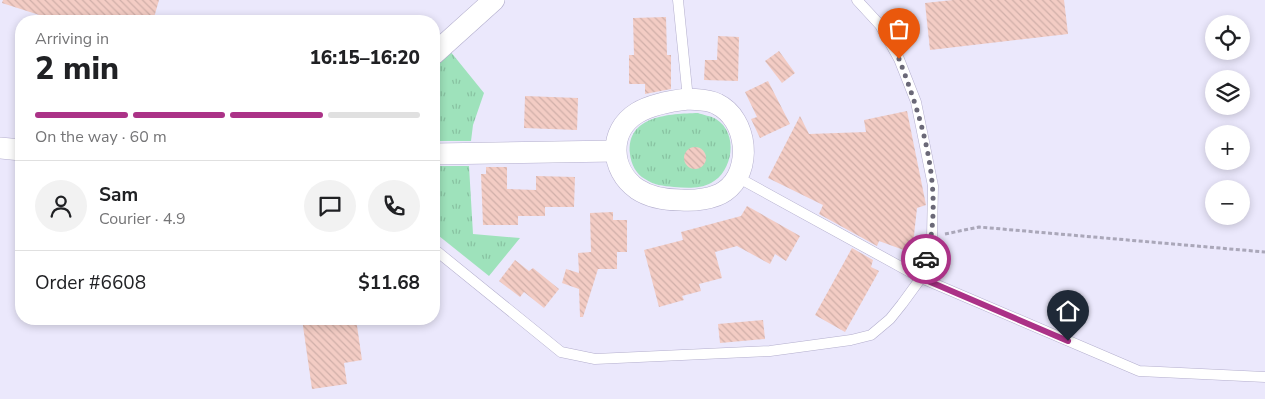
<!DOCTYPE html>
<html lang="en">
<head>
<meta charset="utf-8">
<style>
	body { margin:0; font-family:"Nunito Sans",sans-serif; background:#f2f2f2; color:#202124; height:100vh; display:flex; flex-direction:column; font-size:19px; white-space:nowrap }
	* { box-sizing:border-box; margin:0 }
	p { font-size:16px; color:#757577 }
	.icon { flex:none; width:28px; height:28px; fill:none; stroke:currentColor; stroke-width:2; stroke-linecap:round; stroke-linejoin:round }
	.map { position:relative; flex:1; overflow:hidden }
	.panel { position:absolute; left:15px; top:15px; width:425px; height:310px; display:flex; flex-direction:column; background:#fff; border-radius:20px; box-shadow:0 2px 8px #0003 }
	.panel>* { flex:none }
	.controls { position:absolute; left:1205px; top:15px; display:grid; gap:10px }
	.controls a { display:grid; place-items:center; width:45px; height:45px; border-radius:50%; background:#fff; box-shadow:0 2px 8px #0003; font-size:25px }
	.pin { position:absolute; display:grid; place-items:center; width:42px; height:42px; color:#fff; margin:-51px -21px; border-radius:50% 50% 50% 0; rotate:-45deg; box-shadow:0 0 5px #0007 }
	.pin .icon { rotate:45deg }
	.courier { position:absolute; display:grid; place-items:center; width:50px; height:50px; margin:-25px; border:4px solid #ab3287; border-radius:50%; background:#fff; color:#222; box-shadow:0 1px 6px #0007 }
	.head em { font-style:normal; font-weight:800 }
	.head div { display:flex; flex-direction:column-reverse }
	.head { display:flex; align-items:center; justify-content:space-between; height:85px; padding:0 20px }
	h1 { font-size:32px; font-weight:800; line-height:38px }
	.bar { display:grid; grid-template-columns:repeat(4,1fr); gap:8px 5px; align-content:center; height:60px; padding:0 20px }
	.bar i { height:6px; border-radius:4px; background:#e0e0e0 }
	.bar .active { background:#ab3287 }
	.bar p { grid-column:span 4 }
	.line { display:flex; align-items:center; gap:12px; padding:0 20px; border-top:1px solid #e0e0e0 }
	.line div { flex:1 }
	.round { display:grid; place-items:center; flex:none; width:52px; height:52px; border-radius:26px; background:#f2f2f2 }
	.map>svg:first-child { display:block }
	.park { fill:url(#park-tufts) }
	.building { fill:url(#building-back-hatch) }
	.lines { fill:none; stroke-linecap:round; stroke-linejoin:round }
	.lane-casing { stroke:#b3aecd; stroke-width:11 }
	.street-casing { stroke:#b3aecd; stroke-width:22 }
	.path { stroke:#aaa7b9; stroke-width:3; stroke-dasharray:4 2.5; stroke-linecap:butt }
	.lane { stroke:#fff; stroke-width:10 }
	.street { stroke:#fff; stroke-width:21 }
	.done { stroke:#6a6877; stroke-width:5; stroke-dasharray:0 9 }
	.route { stroke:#ab3287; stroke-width:6 }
</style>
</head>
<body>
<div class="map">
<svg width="1265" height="399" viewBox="0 0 1265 399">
	<defs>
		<pattern id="park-tufts" width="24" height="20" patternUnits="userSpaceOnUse" patternTransform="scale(1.25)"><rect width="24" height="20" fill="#9ee2bb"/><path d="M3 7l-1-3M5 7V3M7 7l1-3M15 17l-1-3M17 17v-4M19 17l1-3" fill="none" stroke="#88c2a1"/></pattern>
		<pattern id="building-back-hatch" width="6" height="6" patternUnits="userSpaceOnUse" patternTransform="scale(1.25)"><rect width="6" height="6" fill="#f3ccc4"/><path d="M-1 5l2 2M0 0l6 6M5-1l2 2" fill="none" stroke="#d0afa9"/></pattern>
	</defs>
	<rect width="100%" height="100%" fill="#ebe8fc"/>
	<g class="park">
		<polygon points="450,51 484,93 473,125 471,141 434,141 434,66"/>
		<path d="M698 113C703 115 711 116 716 119 739 133 733 172 711 183 700 189 686 188 674 187 663 186 654 185 645 179 636 174 631 164 630 154 626 115 670 114 698 113Z"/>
		<polygon points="434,166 469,166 473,234 520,238 489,276 434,232"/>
	</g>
	<g class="building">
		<polygon points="3,0 159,0 153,21 58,21 2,3"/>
		<polygon points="953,0 1064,0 1068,34 930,50 925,3"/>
		<polygon points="666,17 667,55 671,55 671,89 645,94 645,84 629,84 629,55 634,55 633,18"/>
		<polygon points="718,36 739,37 738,81 704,80 705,60 717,60"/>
		<polygon points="779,51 795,73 782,83 765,61"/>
		<polygon points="768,81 790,124 760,138 751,119 757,117 745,92"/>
		<polygon points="525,96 578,98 577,130 524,128"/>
		<polygon points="907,111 926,205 917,208 912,253 879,241 877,246 819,214 823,205 768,178 800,116 809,134 866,132 864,120"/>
		<circle cx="695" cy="158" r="11"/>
		<polygon points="486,167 507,167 507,189 536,190 536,176 575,177 574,207 545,207 545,216 518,216 518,225 483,225 481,174 486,174"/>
		<polygon points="747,206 800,236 786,261 775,254 770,264 737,246 715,252 722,278 699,284 701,291 682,296 684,300 659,307 644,250 683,240 681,232 741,216"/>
		<polygon points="613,212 613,220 627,220 627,252 617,252 617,269 598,269 583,317 580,317 579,289 562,283 566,269 579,273 578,253 591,252 590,213"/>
		<polygon points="852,248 873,260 871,267 879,271 845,332 815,315"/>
		<polygon points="515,260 529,271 533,268 559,289 544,308 524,292 520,297 499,281"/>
		<polygon points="302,319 356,319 362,360 344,363 347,384 312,389"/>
		<polygon points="763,320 765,339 720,343 718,324"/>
	</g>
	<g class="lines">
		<g class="lane-casing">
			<g id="lane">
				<polyline points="678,0 688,99"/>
				<polyline points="737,177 921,278 1139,371 1265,377"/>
				<polyline points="434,249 561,352 595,359 770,351 851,340 871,335 890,319 902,304 921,278 932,237 933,186 916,102 899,59 880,25 857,0"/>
			</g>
		</g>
		<g class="street-casing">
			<g id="street">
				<polyline points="434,54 494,0"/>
				<path d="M688 99C698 100 708 99 717 104 748 119 753 171 725 191 714 199 694 201 681 200 667 200 649 197 637 189 610 170 608 131 637 113 652 104 670 101 688 99Z"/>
				<polyline points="0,148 21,150"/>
				<polyline points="434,154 615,151"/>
			</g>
		</g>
		<polyline class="path" points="945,234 979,227 1265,252"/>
		<use href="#lane" class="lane"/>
		<use href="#street" class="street"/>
	</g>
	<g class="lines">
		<path class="done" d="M899 59C923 121 945 193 926 259"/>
		<polyline class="route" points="926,259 921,278 1068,341"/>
	</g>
</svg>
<div class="controls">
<a><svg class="icon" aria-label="locate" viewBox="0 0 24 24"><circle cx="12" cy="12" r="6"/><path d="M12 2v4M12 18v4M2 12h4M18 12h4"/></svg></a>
<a><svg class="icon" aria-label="layers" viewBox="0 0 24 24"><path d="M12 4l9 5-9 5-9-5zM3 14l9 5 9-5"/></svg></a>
<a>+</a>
<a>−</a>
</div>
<div class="pin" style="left:899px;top:59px;background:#ea580c"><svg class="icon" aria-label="bag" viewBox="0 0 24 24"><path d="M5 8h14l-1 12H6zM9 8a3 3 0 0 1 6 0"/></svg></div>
<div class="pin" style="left:1068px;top:341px;background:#1f2937"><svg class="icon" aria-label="home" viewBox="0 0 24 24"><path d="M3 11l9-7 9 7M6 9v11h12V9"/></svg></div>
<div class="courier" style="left:926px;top:259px"><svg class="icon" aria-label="car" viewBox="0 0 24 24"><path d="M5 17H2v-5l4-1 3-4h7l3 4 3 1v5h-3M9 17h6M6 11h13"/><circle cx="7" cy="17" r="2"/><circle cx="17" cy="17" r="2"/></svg></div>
<section class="panel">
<div class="head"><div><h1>2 min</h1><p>Arriving in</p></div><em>16:15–16:20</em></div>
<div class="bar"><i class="active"></i><i class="active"></i><i class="active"></i><i></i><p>On the way · 60 m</p></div>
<div class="line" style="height:90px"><a class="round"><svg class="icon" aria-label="person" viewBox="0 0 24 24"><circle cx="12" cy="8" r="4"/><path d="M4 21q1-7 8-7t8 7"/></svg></a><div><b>Sam</b><p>Courier · 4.9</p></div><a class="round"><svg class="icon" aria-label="chat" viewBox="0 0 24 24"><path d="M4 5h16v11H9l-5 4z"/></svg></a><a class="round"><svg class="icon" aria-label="phone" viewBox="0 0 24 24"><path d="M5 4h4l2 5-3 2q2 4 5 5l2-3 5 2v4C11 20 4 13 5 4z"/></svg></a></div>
<div class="line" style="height:65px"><div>Order #6608</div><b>$11.68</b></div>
</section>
</div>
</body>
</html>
